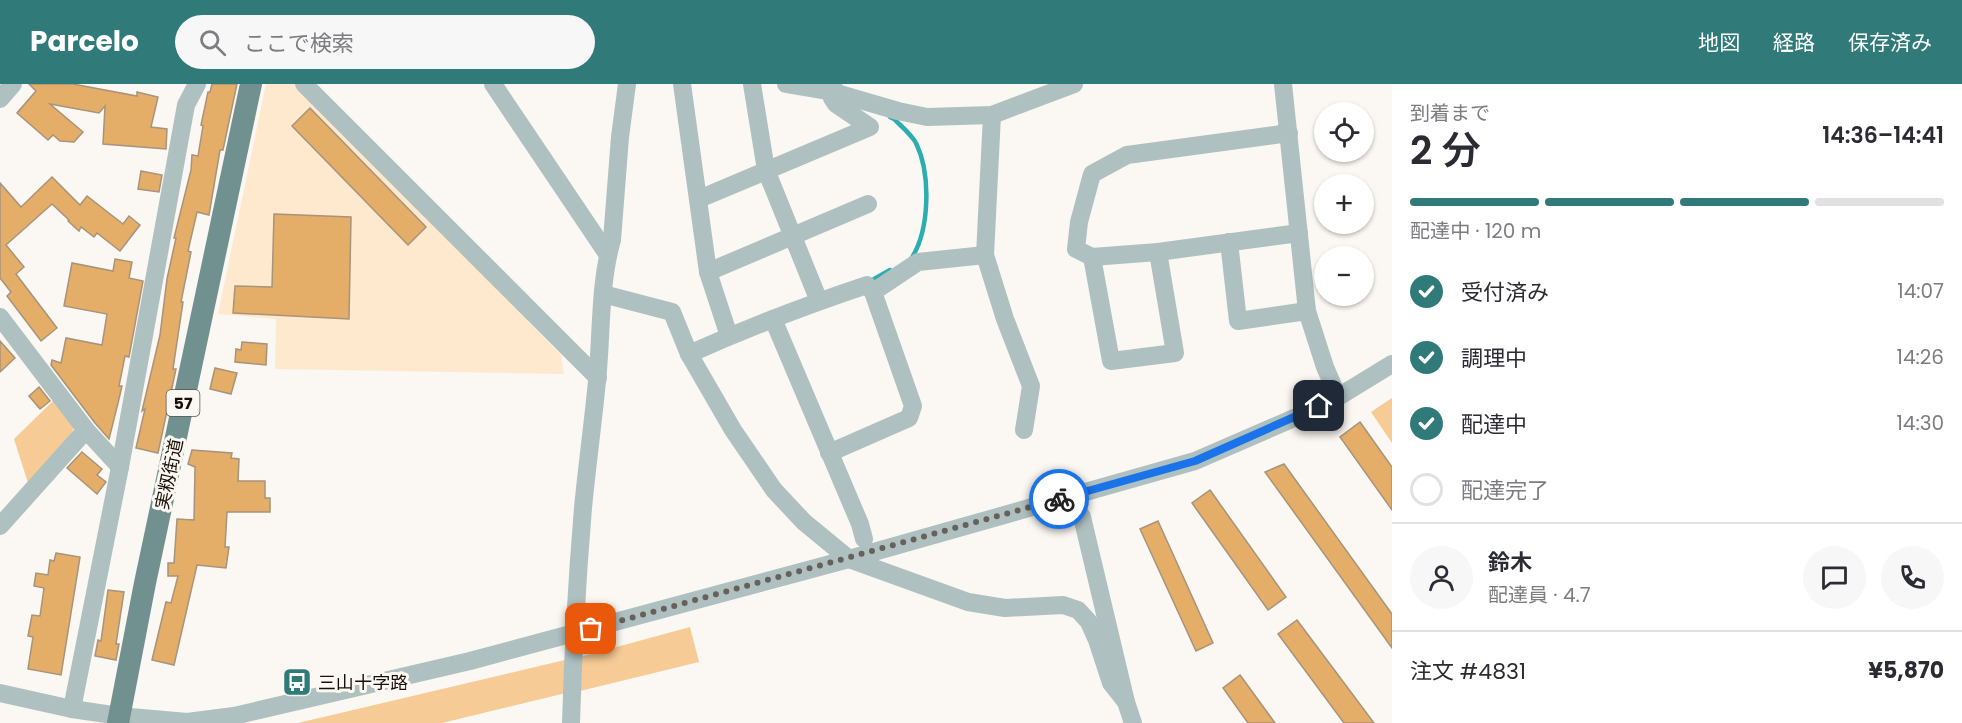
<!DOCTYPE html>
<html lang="ja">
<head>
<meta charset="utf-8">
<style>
	body { margin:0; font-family:Poppins,"Noto Sans JP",sans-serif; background:#f7f7f7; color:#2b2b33; height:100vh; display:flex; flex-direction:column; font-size:22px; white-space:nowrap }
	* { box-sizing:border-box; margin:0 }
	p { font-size:20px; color:#7c7c81 }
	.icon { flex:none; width:33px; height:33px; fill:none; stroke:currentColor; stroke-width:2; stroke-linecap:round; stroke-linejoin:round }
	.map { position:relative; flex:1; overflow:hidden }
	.side { display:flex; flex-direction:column; background:#fff; width:570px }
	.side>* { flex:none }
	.controls { position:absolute; left:1314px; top:18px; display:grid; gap:12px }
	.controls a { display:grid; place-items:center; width:60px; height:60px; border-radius:50%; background:#fff; box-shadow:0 2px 4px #0004; font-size:30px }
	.pin { position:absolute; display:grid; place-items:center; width:51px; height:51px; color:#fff; margin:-26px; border-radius:12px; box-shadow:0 3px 9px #0006 }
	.courier { position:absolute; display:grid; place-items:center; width:60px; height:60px; margin:-30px; border:4px solid #1a73e8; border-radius:50%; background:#fff; color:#222; box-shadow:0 2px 8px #0007 }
	.overview em { font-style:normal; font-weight:600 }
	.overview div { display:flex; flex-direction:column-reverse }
	.overview { display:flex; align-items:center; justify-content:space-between; height:102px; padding:0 18px }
	h1 { font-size:39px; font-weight:600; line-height:45px }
	.bar { display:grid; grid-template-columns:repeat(4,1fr); gap:9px 6px; align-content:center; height:72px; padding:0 18px }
	.bar i { height:8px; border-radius:4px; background:#e1e1e2 }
	.bar .current { background:#307a7a }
	.bar p { grid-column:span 4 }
	.line { display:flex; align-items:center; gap:15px; padding:0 18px; border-top:2px solid #e1e1e2 }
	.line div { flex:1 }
	.round { display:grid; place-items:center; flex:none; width:63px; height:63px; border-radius:32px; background:#f7f7f7 }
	ol { padding:0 18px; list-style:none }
	li { display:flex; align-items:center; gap:18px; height:66px }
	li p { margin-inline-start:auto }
	li .icon { padding:6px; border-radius:50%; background:#307a7a; color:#fff; stroke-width:4 }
	li:last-child { color:#7c7c81 }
	li i { width:33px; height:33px; border:3px solid #e1e1e2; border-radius:50% }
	header { display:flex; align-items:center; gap:36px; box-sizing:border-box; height:84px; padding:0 30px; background:#307a7a; color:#fff }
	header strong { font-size:28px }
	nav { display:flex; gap:33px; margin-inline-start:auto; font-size:21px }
	.search { width:420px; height:54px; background:#f7f7f7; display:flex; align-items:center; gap:15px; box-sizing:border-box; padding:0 21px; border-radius:33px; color:#7c7c81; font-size:22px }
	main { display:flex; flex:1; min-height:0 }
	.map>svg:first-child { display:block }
	.built { fill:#fee8ce }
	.green { fill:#f6cb96 }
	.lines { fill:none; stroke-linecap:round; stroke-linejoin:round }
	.stream { stroke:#2aaeaf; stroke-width:4.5 }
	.building { fill:#e4ad68; stroke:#a8937b; stroke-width:1.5 }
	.minor { stroke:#afc0c0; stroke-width:18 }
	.major { stroke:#719191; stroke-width:22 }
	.done { stroke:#676159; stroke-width:6; stroke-dasharray:0 10.8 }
	.route { stroke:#1a73e8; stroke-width:8 }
	.labels { text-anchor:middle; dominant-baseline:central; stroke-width:6; stroke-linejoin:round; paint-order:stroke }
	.shield { fill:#fbf7f2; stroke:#5c554e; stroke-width:1.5 }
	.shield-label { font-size:16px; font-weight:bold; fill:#181007 }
	.street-label { font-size:18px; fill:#181007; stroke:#fbf7f2 }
	.poi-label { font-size:18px; fill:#181007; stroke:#fbf7f2; text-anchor:start }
</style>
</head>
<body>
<header>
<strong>Parcelo</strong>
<div class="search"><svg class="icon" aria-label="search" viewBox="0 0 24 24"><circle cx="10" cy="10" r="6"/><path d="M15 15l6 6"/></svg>ここで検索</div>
<nav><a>地図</a><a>経路</a><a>保存済み</a></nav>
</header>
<main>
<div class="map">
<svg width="1392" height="639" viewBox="0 0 1392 639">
	<rect width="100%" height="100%" fill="#fbf7f2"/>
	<polygon class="built" points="266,0 296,0 561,271 564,290 275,285 276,235 218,230"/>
	<g class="green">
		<polygon points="1392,314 1392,359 1371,328"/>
		<polygon points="55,315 75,340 72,349 28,399 14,355"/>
		<polygon points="690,543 699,578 580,607 580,573"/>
		<polygon points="569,575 566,609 442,639 298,639"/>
	</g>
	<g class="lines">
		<g class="stream">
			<path d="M890 33 894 35C901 42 911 50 916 59 931 90 930 146 911 175"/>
			<polyline points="874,195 890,186"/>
		</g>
	</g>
	<g class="building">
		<polygon points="29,0 73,0 137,12 137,8 158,13 151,43 167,45 166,65 103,60 105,22 99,29 50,20 83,48 74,58 60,57 53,51 48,56 17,29 36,7"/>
		<polygon points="212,0 237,0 223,66 220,66 209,131 197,128 188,167 191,168 181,218 183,218 173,285 176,285 158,369 136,364 145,325 142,327 160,251 167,195 176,154 174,154 191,86 192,71 198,72 203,42 201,41 208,8 210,8"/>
		<polygon points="310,24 426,143 408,161 292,42"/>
		<polygon points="141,87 162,91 159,108 138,105"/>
		<polygon points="52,93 80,121 87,112 123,140 129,132 140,141 120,167 97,149 94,153 81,143 79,147 68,137 69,136 52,120 6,161 24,183 16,190 57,244 41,257 7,212 11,208 0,194 0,99 21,123"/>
		<polygon points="274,130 351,133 349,235 233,229 235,202 272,203"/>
		<polygon points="115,175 132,178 129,194 143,197 129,273 125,272 119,302 122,302 118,319 109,355 95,339 51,281 52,276 61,279 66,254 102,261 107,230 64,222 72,179 113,187"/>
		<polygon points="0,257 15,274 0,288"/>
		<polygon points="242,258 267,260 266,281 235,278 236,265 241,266"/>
		<polygon points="215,284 237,289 231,310 210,305"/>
		<polygon points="39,303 50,317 40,325 29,312"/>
		<polygon points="1360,338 1392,383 1392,426 1340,353"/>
		<polygon points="192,366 232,369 231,374 239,375 238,397 265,397 265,414 270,414 270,428 227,428 225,463 229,463 226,484 197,481 174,581 152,576 166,518 171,519 178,492 168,492 168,479 174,479 177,435 194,436 195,383 188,380"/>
		<polygon points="82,368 102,385 97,391 106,398 97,410 67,384"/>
		<polygon points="1284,380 1392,530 1392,564 1265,388"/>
		<polygon points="1210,406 1286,513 1268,526 1192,419"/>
		<polygon points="1158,437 1213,559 1196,567 1140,445"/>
		<polygon points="56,469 80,473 61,591 28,585 33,553 28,552 32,531 40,532 44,504 34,502 36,489 48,491 50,476 54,477"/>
		<polygon points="108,506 124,508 116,560 119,560 116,576 95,572 98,556 101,557"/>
		<polygon points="1297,536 1374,639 1344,639 1278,550"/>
		<polygon points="1240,591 1275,639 1248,639 1223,604"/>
	</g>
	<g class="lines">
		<g class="minor">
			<polyline points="304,0 598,294"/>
			<polyline points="493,0 608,171"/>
			<polyline points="682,0 708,188 729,252"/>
			<polyline points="752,0 766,86 819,217"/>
			<polyline points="786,0 833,8 898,27 927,33 992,31 1074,0"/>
			<polyline points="1283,0 1307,227 1325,283 1338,313"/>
			<polyline points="0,15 13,0"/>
			<polyline points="992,31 985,171 1005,235 1031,302 1024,346"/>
			<polyline points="1289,49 1127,71 1092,90 1079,138 1076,165 1092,173 1158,168 1299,149"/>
			<polyline points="699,115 870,43 836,20 832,14 834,4"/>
			<polyline points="1229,158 1238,237 1307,227"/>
			<polyline points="1092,173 1111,277 1175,269 1158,168"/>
			<polyline points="708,188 868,120"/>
			<polyline points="603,210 672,228 689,270 733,346 774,406 804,438 849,475 968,518 1005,524 1063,521 1078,526 1089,538 1097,556 1111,599 1126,618"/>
			<polyline points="0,233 86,346 120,383"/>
			<polyline points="773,235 860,440 864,455"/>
			<path d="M689 270C747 244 807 221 867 201L873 208"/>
			<polyline points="829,369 909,334 913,322 873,208 918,178 985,171"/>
			<polyline points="1063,396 1069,413 1082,433 1126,618 1133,639"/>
			<polyline points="0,442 86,346"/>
			<polyline points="0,609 72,625 119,632 187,638 234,632 470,577 849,475 1195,377 1301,331 1338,313 1392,280"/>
			<polyline points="72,625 120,383 186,21 197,0"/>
			<path d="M571 639C573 567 577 496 583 424 587 382 593 339 597 297 602 250 599 201 612 156L620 53 627 0"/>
		</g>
		<polyline class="major" points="118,639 145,499 251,0"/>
	</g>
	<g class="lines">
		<polyline class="done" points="591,545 1059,415"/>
		<polyline class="route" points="1059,415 1195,377 1319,322"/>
	</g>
	<defs>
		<g id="bus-square" transform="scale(1.5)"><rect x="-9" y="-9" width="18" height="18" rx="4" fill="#307a7a" stroke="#fbf7f2"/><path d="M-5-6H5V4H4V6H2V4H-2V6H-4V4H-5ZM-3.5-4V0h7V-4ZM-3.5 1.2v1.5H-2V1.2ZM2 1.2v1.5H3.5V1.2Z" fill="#fff"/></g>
	</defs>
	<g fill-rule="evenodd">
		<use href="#bus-square" x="297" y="598"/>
	</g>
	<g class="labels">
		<rect class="shield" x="166.5" y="306" width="33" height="26" rx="4.5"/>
		<g class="shield-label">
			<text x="183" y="319">57</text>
		</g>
		<g class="street-label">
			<text transform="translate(169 390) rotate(-78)">実籾街道</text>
		</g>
		<g class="poi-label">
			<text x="318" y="598">三山十字路</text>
		</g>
	</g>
</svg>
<div class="controls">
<a><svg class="icon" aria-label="locate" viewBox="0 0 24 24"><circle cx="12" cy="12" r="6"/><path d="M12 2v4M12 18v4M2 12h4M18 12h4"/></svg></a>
<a>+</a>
<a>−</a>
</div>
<div class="pin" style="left:591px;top:545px;background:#ea580c"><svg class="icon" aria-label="bag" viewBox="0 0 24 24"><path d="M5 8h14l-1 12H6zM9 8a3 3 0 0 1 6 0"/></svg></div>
<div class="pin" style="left:1319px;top:322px;background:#1f2937"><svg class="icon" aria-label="home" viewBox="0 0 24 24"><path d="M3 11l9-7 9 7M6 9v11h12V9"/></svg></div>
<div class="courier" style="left:1059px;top:415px"><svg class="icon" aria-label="bike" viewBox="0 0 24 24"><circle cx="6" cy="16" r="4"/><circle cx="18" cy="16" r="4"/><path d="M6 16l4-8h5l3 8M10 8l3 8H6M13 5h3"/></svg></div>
</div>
<section class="side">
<div class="overview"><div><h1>2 分</h1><p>到着まで</p></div><em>14:36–14:41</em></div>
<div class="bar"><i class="current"></i><i class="current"></i><i class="current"></i><i></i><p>配達中 · 120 m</p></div>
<ol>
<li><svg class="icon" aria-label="check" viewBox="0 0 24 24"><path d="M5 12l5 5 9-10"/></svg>受付済み<p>14:07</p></li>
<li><svg class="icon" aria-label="check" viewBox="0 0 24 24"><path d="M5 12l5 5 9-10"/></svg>調理中<p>14:26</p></li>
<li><svg class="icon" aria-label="check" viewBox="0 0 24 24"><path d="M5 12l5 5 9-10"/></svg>配達中<p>14:30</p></li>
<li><i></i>配達完了</li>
</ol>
<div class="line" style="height:108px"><a class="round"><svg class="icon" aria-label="person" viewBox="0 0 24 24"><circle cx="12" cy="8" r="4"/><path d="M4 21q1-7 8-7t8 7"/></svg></a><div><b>鈴木</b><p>配達員 · 4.7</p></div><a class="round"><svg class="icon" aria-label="chat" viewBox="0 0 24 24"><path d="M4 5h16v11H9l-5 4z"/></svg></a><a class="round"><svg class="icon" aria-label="phone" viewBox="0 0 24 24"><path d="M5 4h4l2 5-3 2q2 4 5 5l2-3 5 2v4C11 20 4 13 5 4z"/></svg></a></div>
<div class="line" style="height:78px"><div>注文 #4831</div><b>¥5,870</b></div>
</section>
</main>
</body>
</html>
